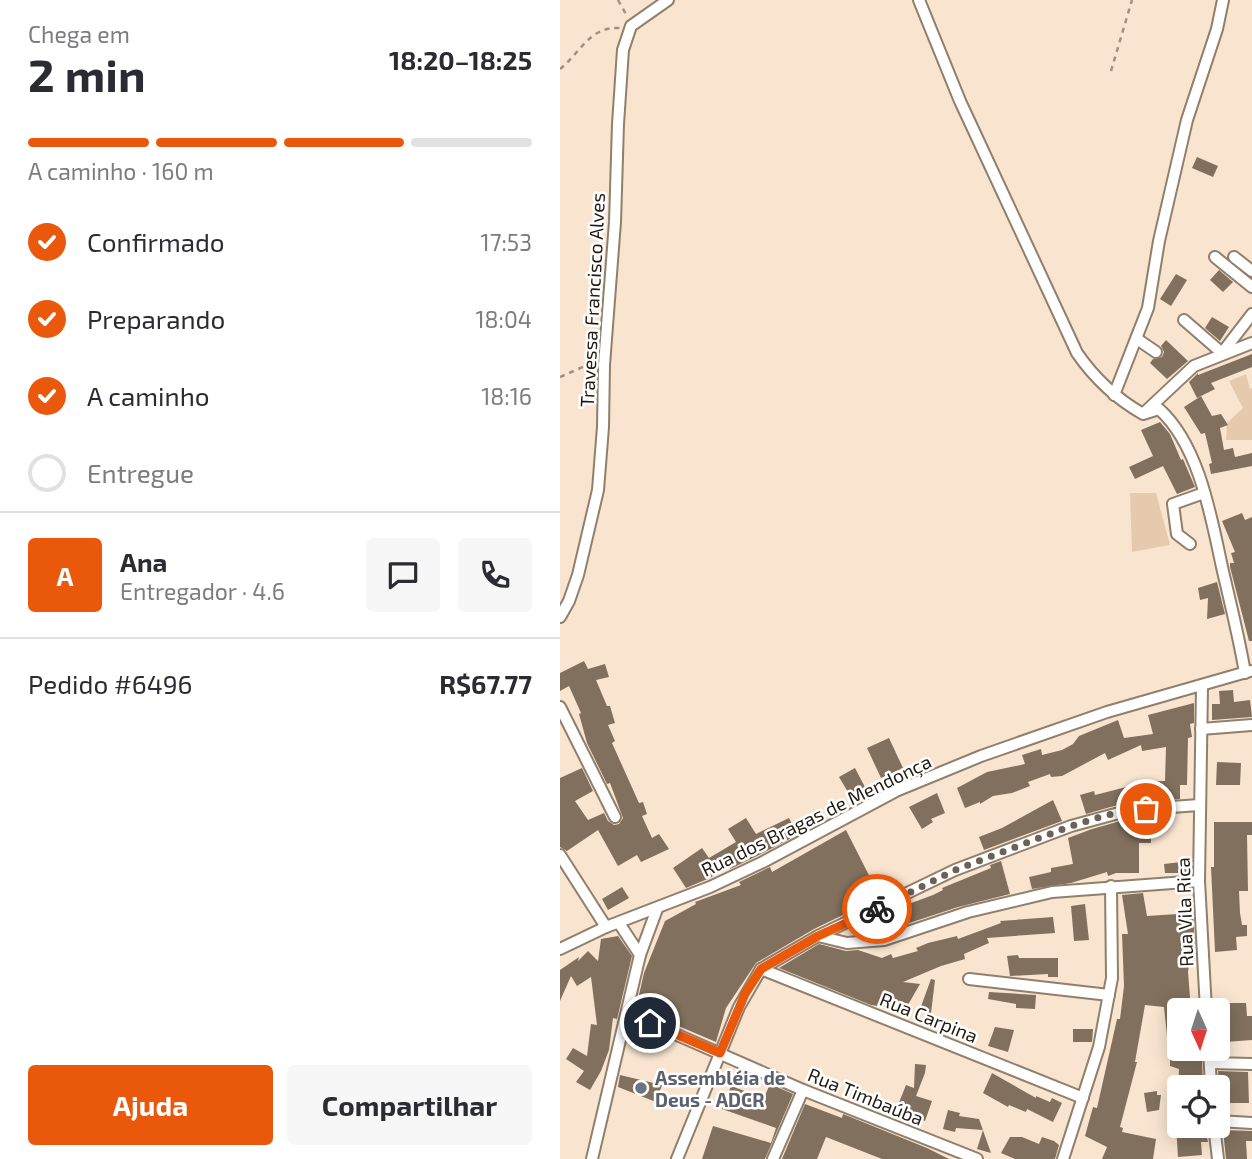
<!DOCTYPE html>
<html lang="pt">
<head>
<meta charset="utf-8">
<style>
	body { margin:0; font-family:"Exo 2",sans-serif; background:#f7f7f7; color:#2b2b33; height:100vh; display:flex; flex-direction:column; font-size:26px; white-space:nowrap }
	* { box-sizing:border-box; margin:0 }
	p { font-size:23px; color:#7c7c81 }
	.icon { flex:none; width:38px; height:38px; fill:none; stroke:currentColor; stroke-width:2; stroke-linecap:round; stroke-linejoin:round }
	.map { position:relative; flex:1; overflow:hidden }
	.details { display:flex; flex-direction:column; background:#fff; width:560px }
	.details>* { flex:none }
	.needle { width:46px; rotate:177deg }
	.controls { position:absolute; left:607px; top:998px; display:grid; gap:14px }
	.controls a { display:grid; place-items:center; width:63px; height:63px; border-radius:7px; background:#fff; box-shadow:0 4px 18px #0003; font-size:35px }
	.pin { position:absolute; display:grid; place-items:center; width:60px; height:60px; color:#fff; margin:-30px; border:4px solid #fff; border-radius:50%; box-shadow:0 2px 7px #0007 }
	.courier { position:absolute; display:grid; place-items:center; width:70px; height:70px; margin:-35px; border:5px solid #ea580c; border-radius:50%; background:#fff; color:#222; box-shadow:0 2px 9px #0007 }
	.head em { font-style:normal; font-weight:700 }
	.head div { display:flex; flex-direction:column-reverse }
	.head { display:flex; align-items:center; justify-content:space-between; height:119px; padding:0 28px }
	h1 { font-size:46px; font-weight:700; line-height:52px }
	.bar { display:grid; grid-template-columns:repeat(4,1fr); gap:10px 7px; align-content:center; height:84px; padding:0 28px }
	.bar i { height:9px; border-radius:5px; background:#e1e1e2 }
	.bar .current { background:#ea580c }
	.bar p { grid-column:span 4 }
	.line { display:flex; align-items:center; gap:18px; padding:0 28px; border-top:2px solid #e1e1e2 }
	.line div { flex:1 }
	.round { display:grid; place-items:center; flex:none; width:74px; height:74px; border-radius:7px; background:#f7f7f7 }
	ol { padding:0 28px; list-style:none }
	li { display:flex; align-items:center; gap:21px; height:77px }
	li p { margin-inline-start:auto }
	li .icon { padding:7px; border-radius:50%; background:#ea580c; color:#fff; stroke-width:4 }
	li:last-child { color:#7c7c81 }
	li i { width:38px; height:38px; border:4px solid #e1e1e2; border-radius:50% }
	.cta { display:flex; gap:14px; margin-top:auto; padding:14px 28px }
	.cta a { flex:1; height:80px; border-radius:7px; background:#ea580c; color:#fff; font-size:28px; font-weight:700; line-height:80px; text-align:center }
	.cta a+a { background:#f7f7f7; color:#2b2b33 }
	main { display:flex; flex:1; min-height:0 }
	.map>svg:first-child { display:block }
	.green { fill:#e5caad }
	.building { fill:#81705d }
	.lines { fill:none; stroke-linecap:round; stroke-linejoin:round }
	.minor-casing { stroke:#907f6b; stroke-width:14 }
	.path { stroke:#a09181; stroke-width:2.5; stroke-dasharray:5 5; stroke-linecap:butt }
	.minor { stroke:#fff; stroke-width:10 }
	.done { stroke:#6d6155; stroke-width:7; stroke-dasharray:0 12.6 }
	.route { stroke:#ea580c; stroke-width:9 }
	.worship-dot { fill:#6b7280; stroke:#fff; stroke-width:2.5 }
	.labels { text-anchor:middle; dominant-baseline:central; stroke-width:5; stroke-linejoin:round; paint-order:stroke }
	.street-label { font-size:19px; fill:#211a13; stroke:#fff }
	.worship-label { font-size:19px; font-weight:bold; fill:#5b616d; stroke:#fff; text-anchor:start }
</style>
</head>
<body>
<main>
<section class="details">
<div class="head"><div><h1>2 min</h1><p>Chega em</p></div><em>18:20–18:25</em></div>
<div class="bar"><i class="current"></i><i class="current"></i><i class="current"></i><i></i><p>A caminho · 160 m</p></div>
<ol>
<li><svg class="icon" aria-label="check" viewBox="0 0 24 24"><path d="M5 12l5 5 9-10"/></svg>Confirmado<p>17:53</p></li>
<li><svg class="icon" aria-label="check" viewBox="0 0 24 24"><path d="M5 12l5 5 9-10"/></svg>Preparando<p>18:04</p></li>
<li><svg class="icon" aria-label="check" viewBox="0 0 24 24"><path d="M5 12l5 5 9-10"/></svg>A caminho<p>18:16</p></li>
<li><i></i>Entregue</li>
</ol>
<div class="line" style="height:126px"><b class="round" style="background:#ea580c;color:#fff">A</b><div><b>Ana</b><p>Entregador · 4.6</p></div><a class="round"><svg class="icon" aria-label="chat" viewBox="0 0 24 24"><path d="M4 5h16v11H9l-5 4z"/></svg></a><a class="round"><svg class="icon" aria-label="phone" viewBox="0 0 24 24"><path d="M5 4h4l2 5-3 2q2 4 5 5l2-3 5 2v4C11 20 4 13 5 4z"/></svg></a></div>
<div class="line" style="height:91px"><div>Pedido #6496</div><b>R$67.77</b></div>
<div class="cta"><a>Ajuda</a><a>Compartilhar</a></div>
</section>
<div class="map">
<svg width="692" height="1159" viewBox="0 0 692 1159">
	<rect width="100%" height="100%" fill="#f9e5cf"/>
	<g class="green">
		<polygon points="686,374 690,389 692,388 692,440 666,440 667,423 683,408 669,381"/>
		<polygon points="570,493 596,493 610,545 572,552"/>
	</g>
	<g class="building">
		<polygon points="637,157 658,166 653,177 632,168"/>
		<polygon points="659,270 673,282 663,292 650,280"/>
		<polygon points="616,274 627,280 611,306 600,299"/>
		<polygon points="652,317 669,327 660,341 645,328"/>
		<polygon points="606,340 628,361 607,379 590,363 593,359 602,357 604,352 601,346"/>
		<polygon points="692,354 692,367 651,383 655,389 637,398 629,382 638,373 638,375"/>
		<polygon points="641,396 652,416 661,414 668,425 660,428 664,450 673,448 675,457 692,453 692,466 651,474 649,464 652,463 645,433 641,434 624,407"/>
		<polygon points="600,422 610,434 621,460 623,459 635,487 617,494 603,466 575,479 569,467 593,456 581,430"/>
		<polygon points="682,513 685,520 692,517 692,641 689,641 670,567 670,563 674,563 671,553 675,552 662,521"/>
		<polygon points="657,582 665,614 647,619 648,598 640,600 638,588"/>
		<polygon points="24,661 28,669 45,664 49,677 36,680 47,706 50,706 55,723 48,725 55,741 52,743 79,803 83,802 87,814 82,816 92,838 99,834 109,849 81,862 77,855 58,866 38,830 7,851 0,847 0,778 22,768 33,791 15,801 28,820 44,813 48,821 54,825 59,824 63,818 50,783 47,784 27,743 19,714 21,713 9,686 0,691 0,673"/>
		<polygon points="673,690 674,702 690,700 692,717 652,720 652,704 660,704 659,691"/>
		<polygon points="634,703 634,723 630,724 632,737 628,738 627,785 620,785 620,799 568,802 526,814 520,795 534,791 535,795 574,785 574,782 605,781 606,747 582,751 581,745 548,760 545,753 502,776 491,777 490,774 468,782 470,786 452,793 433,796 420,804 420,802 405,808 397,788 427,772 465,764 462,755 481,749 482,755 502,750 513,744 519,736 558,720 564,738 593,734 588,715"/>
		<polygon points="329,738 343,768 321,778 307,748"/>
		<polygon points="657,762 681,763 680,785 656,785"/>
		<polygon points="295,768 307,791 292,799 279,777"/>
		<polygon points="377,793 385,813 371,819 373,822 362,829 349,807"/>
		<polygon points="493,800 502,821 424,850 419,837 442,828"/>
		<polygon points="591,816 591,843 579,843 579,873 556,873 548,876 547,872 511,883 472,889 469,877 491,872 491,868 513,864 508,838 532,829 571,818"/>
		<polygon points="186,818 196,834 229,818 237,835 199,855 170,869 168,865 150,878 126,888 113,868 142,848 149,858 176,842 168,829"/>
		<polygon points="654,822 692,822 692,835 687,835 688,891 679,891 680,913 682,925 687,925 687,936 676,937 677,950 655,952 651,867 654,867"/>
		<polygon points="286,830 320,897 254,929 196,963 166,1008 156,1042 76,1008 84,973 105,921 136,904 135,902 181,885 179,882 210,867 212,872"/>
		<polygon points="441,861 450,894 398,907 322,932 301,934 299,925 327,912 373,895 383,890 382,888 431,868 430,865"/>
		<polygon points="630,861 631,873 605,873 604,864"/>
		<polygon points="62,887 69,898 48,910 42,899"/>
		<polygon points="583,893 587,916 633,913 635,948 631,948 628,972 631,1010 620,1010 620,1048 638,1048 638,1060 642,1060 643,1084 618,1087 619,1069 610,1066 610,1045 608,1045 604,1007 585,1005 575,1062 577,1062 560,1127 563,1128 562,1132 596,1139 593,1159 542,1159 547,1147 525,1136 533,1107 537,1108 557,1019 560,1019 564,986 562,934 568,934 562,895"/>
		<polygon points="525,904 529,940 514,941 511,906"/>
		<polygon points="493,917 495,933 427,938 429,943 404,954 405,959 381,966 343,982 360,984 345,1010 311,1005 219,968 259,944 286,951 298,950 322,958 331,954 333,958 358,951 356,948 368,943 397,936 398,939 441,923 440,921"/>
		<polygon points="58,936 72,956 57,1019 53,1018 49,1050 41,1071 30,1090 16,1082 24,1071 6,1059 13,1048 27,1056 31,1024 37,1025 31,977 17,986 11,976 0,1001 0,970 19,957 18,961 28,951 38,961 41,939"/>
		<polygon points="458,955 459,958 498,958 498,977 488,977 488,974 450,976 447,956"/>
		<polygon points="371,979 375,980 371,1013 359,1012"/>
		<polygon points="429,992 476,995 475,1009 456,1008 456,1004 428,999"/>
		<polygon points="658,1003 686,1003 687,1016 692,1016 692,1040 665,1042 664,1028 658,1029"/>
		<polygon points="78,1026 96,1034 93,1045 74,1041"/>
		<polygon points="435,1027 454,1030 448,1052 428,1046"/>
		<polygon points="513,1029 533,1029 532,1042 513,1042"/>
		<polygon points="355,1064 366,1065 365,1073 356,1096 372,1101 365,1121 336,1110 346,1085 354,1088"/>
		<polygon points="658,1071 688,1072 689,1103 661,1103"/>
		<polygon points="432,1073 476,1098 476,1096 490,1102 492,1098 502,1103 493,1122 467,1109 466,1112 449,1105 448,1107 423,1093"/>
		<polygon points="60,1075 102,1085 96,1102 58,1087"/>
		<polygon points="210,1084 233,1094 205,1159 142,1159 153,1126 211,1143 216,1128 162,1109 171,1086 204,1098"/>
		<polygon points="597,1091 597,1095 601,1095 599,1110 587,1112 584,1093"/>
		<polygon points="245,1104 282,1118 283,1114 367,1148 389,1159 322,1159 266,1137 257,1159 222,1159"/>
		<polygon points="388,1110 400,1113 399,1116 419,1119 431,1153 417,1149 423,1130 396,1128 395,1132 383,1129"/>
		<polygon points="616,1125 644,1125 648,1142 641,1142 642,1155 618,1157"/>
		<polygon points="663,1130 692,1131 692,1141 686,1141 687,1159 666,1159"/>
		<polygon points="450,1137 462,1137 479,1144 482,1137 494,1141 499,1145 495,1159 455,1159 441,1153"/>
	</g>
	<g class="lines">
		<g class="minor-casing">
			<g id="minor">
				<path d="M359 0 400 101 517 353C535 379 555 398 583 414L599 409C639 445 651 516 662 567 670 602 679 637 685 673"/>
				<polyline points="655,257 692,287"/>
				<polyline points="674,257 692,271"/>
				<polyline points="624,320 662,353"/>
				<polyline points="577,339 596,352"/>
				<polyline points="662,353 692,314"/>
				<polyline points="554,395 588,308 599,241 627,120 657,29 663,0"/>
				<polyline points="585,412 634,366 692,343"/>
				<polyline points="630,544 617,534 613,504 644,493"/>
				<polyline points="0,617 9,601 18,575 38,490 43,427 44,365 55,222 58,124 63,50 71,26 108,0"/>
				<polyline points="642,687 639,881 646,1010"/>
				<polyline points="0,707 55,817"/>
				<polyline points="641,729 692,725"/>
				<polyline points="0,855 46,927"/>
				<polyline points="59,923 80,955"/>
				<polyline points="258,936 287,943 324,940 408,912 492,892 639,881"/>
				<polyline points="0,949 46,927 150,887 203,862 336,791 421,756 547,712 690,671"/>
				<polyline points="201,969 523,1098"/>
				<polyline points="409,979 549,995"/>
				<polyline points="67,1013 243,1090 417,1159"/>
				<polyline points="649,1048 651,1087"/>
				<polyline points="650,1063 692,1064"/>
				<polyline points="658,1121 692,1123"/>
				<polyline points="654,1125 658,1159"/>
				<polyline points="32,1159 80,955 97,909"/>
				<polyline points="117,1159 179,1007 201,969 258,936 395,870 511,826 570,810 639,805"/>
				<polyline points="213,1159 243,1090"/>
				<polyline points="503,1159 539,1047 552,978 551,886"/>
			</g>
		</g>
		<g class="path">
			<polyline points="58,0 67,16"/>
			<path d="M0 69C21 52 30 26 60 28"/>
			<polyline points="551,71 572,0"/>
			<polyline points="0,377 32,363"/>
		</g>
		<use href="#minor" class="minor"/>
	</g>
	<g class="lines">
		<polyline class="done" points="317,909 395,870 511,826 547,815 586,809"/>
		<polyline class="route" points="90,1023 160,1053 185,994 201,969 258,936 317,909"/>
	</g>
	<circle class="worship-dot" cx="81" cy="1088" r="7"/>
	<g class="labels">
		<g class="street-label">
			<text transform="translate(32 300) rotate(-87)">Travessa Francisco Alves</text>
			<text transform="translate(256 815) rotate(-26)">Rua dos Bragas de Mendonça</text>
			<text transform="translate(624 912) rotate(-92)">Rua Vila Rica</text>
			<text transform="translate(369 1017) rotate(22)">Rua Carpina</text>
			<text transform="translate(306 1096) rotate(22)">Rua Timbaúba</text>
		</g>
		<g class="worship-label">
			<text x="95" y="1077">Assembléia de<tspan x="95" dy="22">Deus - ADCR</tspan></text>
		</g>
	</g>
</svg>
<div class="controls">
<a><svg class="needle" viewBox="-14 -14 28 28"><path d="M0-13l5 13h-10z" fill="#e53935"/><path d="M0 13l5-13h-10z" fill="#7c7c81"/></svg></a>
<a><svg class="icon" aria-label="locate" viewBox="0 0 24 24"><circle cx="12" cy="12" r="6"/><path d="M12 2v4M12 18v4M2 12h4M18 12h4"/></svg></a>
</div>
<div class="pin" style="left:586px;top:809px;background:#ea580c"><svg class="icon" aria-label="bag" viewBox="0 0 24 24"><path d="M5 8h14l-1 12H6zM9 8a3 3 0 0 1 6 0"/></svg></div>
<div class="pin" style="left:90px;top:1023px;background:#1f2937"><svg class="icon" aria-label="home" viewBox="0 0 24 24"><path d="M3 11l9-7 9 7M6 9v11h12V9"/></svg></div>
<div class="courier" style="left:317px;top:909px"><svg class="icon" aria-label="bike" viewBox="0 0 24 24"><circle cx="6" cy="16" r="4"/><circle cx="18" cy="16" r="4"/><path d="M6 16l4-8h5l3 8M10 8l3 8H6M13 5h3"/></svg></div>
</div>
</main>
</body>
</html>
